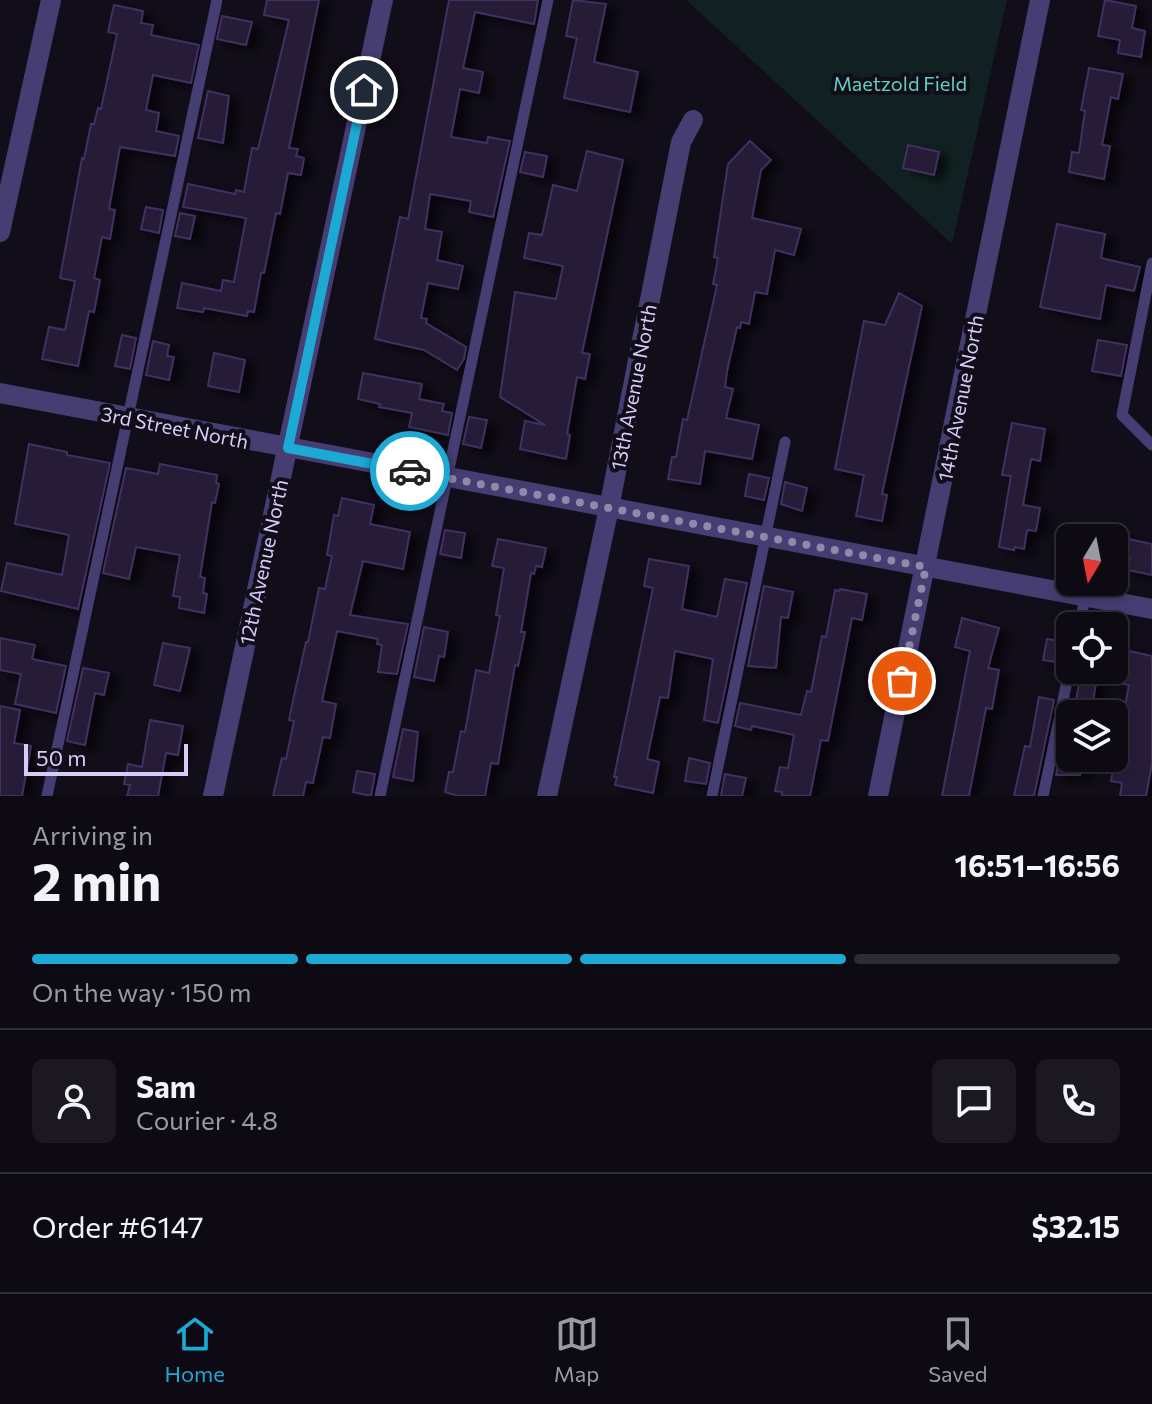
<!DOCTYPE html>
<html lang="en">
<head>
<meta charset="utf-8">
<style>
	body { margin:0; font-family:Commissioner,sans-serif; background:#1b1821; color:#f1f3f6; height:100vh; display:flex; flex-direction:column; font-size:30px; white-space:nowrap }
	* { box-sizing:border-box; margin:0 }
	p { font-size:26px; color:#9a9aa0 }
	.icon { flex:none; width:44px; height:44px; fill:none; stroke:currentColor; stroke-width:2; stroke-linecap:round; stroke-linejoin:round }
	.map { position:relative; height:796px; overflow:hidden }
	.side { display:flex; flex-direction:column; background:#0d0a13; flex:1 }
	.side>* { flex:none }
	.needle { width:52px; rotate:190deg }
	.buttons { position:absolute; left:1056px; top:524px; display:grid; gap:16px }
	.buttons a { display:grid; place-items:center; width:72px; height:72px; border-radius:12px; background:#0d0a13; box-shadow:0 4px 12px #0003,0 0 0 2px #2d2b33; font-size:40px }
	.scale { position:absolute; left:24px; bottom:20px; width:164px; box-sizing:border-box; padding-left:8px; border:4px solid #d7ccf8; border-top:0; font-size:22px; line-height:28px; white-space:nowrap; color:#d7ccf8; -webkit-text-stroke:6px #110d19; paint-order:stroke }
	.pin { position:absolute; display:grid; place-items:center; width:68px; height:68px; color:#fff; margin:-34px; border:4px solid #fff; border-radius:50%; box-shadow:0 2px 8px #0007 }
	.courier { position:absolute; display:grid; place-items:center; width:80px; height:80px; margin:-40px; border:6px solid #1ca9d4; border-radius:50%; background:#fff; color:#222; box-shadow:0 2px 10px #0007 }
	.summary em { font-style:normal; font-weight:700 }
	.summary div { display:flex; flex-direction:column-reverse }
	.summary { display:flex; align-items:center; justify-content:space-between; height:136px; padding:0 32px }
	h1 { font-size:52px; font-weight:700; line-height:60px }
	.bar { display:grid; grid-template-columns:repeat(4,1fr); gap:12px 8px; align-content:center; height:96px; padding:0 32px }
	.bar i { height:10px; border-radius:6px; background:#2d2b33 }
	.bar .active { background:#1ca9d4 }
	.bar p { grid-column:span 4 }
	.line { display:flex; align-items:center; gap:20px; padding:0 32px; border-top:2px solid #2d2b33 }
	.line div { flex:1 }
	.round { display:grid; place-items:center; flex:none; width:84px; height:84px; border-radius:12px; background:#1b1821 }
	.menu { display:flex; justify-content:space-around; align-items:center; height:112px; border-top:2px solid #2d2b33; background:#0d0a13; font-size:22px; color:#9a9aa0 }
	.menu a { display:grid; justify-items:center; gap:4px }
	.menu .active { color:#1ca9d4 }
	.map>svg:first-child { display:block }
	.green { fill:#112122 }
	.building { fill:#251b38; stroke:#403061; stroke-width:2; filter:url(#shadow) }
	.lines { fill:none; stroke-linecap:round; stroke-linejoin:round }
	.service { stroke:#463d73; stroke-width:11 }
	.minor { stroke:#463d73; stroke-width:20 }
	.tertiary { stroke:#463d73; stroke-width:20 }
	.done { stroke:#9289aa; stroke-width:8; stroke-dasharray:0 14.4 }
	.route { stroke:#1ca9d4; stroke-width:10 }
	.labels { text-anchor:middle; dominant-baseline:central; stroke-width:8; stroke-linejoin:round; paint-order:stroke }
	.park-label { font-size:20px; fill:#62cec1; stroke:#110d19 }
	.street-label { font-size:20px; fill:#d7ccf8; stroke:#110d19 }
</style>
</head>
<body>
<div class="map">
<svg width="1152" height="796" viewBox="0 0 1152 796">
	<defs>
		<filter id="shadow"><feDropShadow dx="9" dy="5" stdDeviation="4" flood-color="#0009"/></filter>
	</defs>
	<rect width="100%" height="100%" fill="#110d19"/>
	<polygon class="green" points="686,0 1007,0 952,244"/>
	<g class="building">
		<polygon points="267,0 319,0 289,148 298,149 296,156 304,158 301,175 288,173 280,214 276,213 264,273 261,273 254,312 248,311 247,316 204,308 203,312 177,308 182,283 221,291 223,280 234,282 246,218 183,207 188,184 235,194 236,190 244,192 252,148 258,149 289,20 264,15"/>
		<polygon points="449,0 538,0 534,24 475,12 463,68 483,72 479,93 460,89 451,137 487,143 488,137 510,141 493,217 469,212 471,201 430,194 425,229 442,232 437,260 463,266 458,289 428,283 421,318 427,319 426,323 466,347 464,359 457,370 424,350 375,339 400,217 408,219"/>
		<polygon points="573,0 606,4 594,62 638,72 630,112 564,98 577,38 566,36"/>
		<polygon points="1105,0 1136,6 1132,28 1145,31 1141,57 1118,53 1120,40 1098,36"/>
		<polygon points="114,5 143,11 141,23 153,25 151,35 199,45 191,83 153,75 146,110 159,113 156,131 179,136 175,156 120,147 109,209 115,210 110,239 102,237 94,278 100,280 94,312 89,311 78,366 42,359 49,327 65,330 75,281 60,278 82,158 84,159 91,124 94,124 98,108 101,109 117,34 108,32"/>
		<polygon points="222,16 252,22 246,45 217,39"/>
		<polygon points="1089,68 1123,74 1118,99 1111,97 1102,145 1110,146 1104,179 1069,172 1072,152 1079,153 1085,111 1081,110"/>
		<polygon points="208,91 229,96 223,143 198,138"/>
		<polygon points="750,141 771,160 761,170 752,218 801,229 794,255 775,250 767,294 755,292 749,324 741,322 740,328 737,327 727,371 725,387 733,389 726,418 759,425 752,459 705,451 700,484 668,479 672,457 676,457 683,419 687,420 717,285 713,284 718,258 714,257 728,164"/>
		<polygon points="908,145 939,152 934,175 903,168"/>
		<polygon points="587,151 623,160 582,353 590,354 585,379 577,377 567,434 570,435 566,459 520,449 525,421 545,425 500,397 515,292 556,299 563,266 524,258 529,233 542,235 553,185 577,191"/>
		<polygon points="525,152 547,156 543,177 520,172"/>
		<polygon points="146,207 163,210 159,233 141,229"/>
		<polygon points="180,213 195,216 190,239 175,236"/>
		<polygon points="1057,224 1105,234 1101,258 1140,267 1134,291 1106,285 1100,319 1040,307"/>
		<polygon points="899,293 922,306 882,494 887,495 882,521 856,516 864,475 835,469 864,321 885,325"/>
		<polygon points="122,335 136,338 130,369 115,366"/>
		<polygon points="1098,340 1127,345 1121,376 1092,371"/>
		<polygon points="153,341 169,345 167,356 174,357 169,380 146,375"/>
		<polygon points="214,353 245,360 239,392 208,386"/>
		<polygon points="363,373 422,384 419,399 444,404 442,411 452,413 448,435 409,427 412,413 379,407 380,404 358,399"/>
		<polygon points="469,417 487,420 481,448 463,444"/>
		<polygon points="1012,423 1045,429 1040,461 1031,459 1023,505 1040,508 1036,531 1027,530 1024,549 1015,547 1014,550 999,547 1011,476 1002,475"/>
		<polygon points="29,444 67,452 67,455 110,463 78,609 1,591 7,563 62,575 69,535 15,524"/>
		<polygon points="160,464 217,475 216,483 219,484 215,503 212,502 200,577 205,578 203,593 207,594 204,613 179,608 180,597 173,596 180,555 136,547 129,579 103,573 126,468 158,474"/>
		<polygon points="749,474 769,478 764,500 745,496"/>
		<polygon points="785,482 807,488 802,511 781,504"/>
		<polygon points="342,498 374,505 370,524 410,532 403,569 363,561 350,615 408,624 397,674 378,672 382,645 377,644 378,639 337,631 322,701 336,704 330,738 323,737 313,783 306,782 303,796 273,796 282,758 286,759 294,721 289,720 294,696 306,642 308,642 319,588 325,589 332,556 327,555 334,515 338,516"/>
		<polygon points="445,530 465,533 461,558 440,554"/>
		<polygon points="1114,536 1152,544 1152,575 1128,570 1130,558 1114,555"/>
		<polygon points="498,539 546,548 542,567 536,566 534,574 531,573 521,632 525,632 518,666 515,665 498,764 491,763 485,796 459,796 445,792 449,772 453,772 461,731 465,732 476,670 489,673 500,616 496,615 504,568 492,566"/>
		<polygon points="649,559 689,566 682,609 717,617 725,579 747,583 718,723 704,720 713,659 675,651 668,698 660,697 647,759 659,762 653,793 615,785 617,777 614,777 653,588 644,586"/>
		<polygon points="764,586 793,592 788,618 781,617 776,668 748,666"/>
		<polygon points="840,589 867,594 862,620 852,618 828,741 821,740 810,796 782,796 782,792 775,791 780,767 788,768 794,735 752,726 751,730 735,726 740,703 801,715 807,691 811,692 822,636 826,637 835,590 839,591"/>
		<polygon points="962,618 999,628 988,668 999,670 992,709 986,708 969,796 942,796 970,651 955,647"/>
		<polygon points="424,627 448,632 444,657 439,656 434,681 414,677"/>
		<polygon points="0,638 35,645 32,659 66,666 56,713 15,704 21,674 0,670"/>
		<polygon points="1047,639 1066,642 1062,663 1043,660"/>
		<polygon points="163,643 190,648 180,691 154,685"/>
		<polygon points="1129,651 1152,656 1152,764 1146,796 1120,796 1122,783 1111,781 1129,685 1123,684"/>
		<polygon points="83,668 109,673 104,695 95,693 85,745 67,741"/>
		<polygon points="1081,670 1098,670 1091,714 1074,714"/>
		<polygon points="1039,697 1054,700 1034,796 1014,796 1025,746 1030,747"/>
		<polygon points="0,706 20,710 14,743 31,746 22,796 0,796"/>
		<polygon points="1070,708 1070,758 1083,758 1080,775 1056,775"/>
		<polygon points="150,720 183,726 178,755 166,753 158,796 127,796 130,785 124,784 128,764 142,767"/>
		<polygon points="403,729 418,732 413,781 393,777"/>
		<polygon points="689,758 710,763 706,784 685,781"/>
		<polygon points="357,771 375,774 371,796 353,792"/>
		<polygon points="725,774 746,778 742,796 721,796"/>
	</g>
	<g class="lines">
		<g class="service">
			<polyline points="1152,263 1122,415 1152,445"/>
			<polyline points="1079,626 1085,598"/>
			<polyline points="47,796 217,0"/>
			<polyline points="380,796 548,0"/>
			<polyline points="712,796 785,442"/>
			<polyline points="1043,796 1070,667"/>
		</g>
		<g class="minor">
			<polyline points="0,232 51,0"/>
			<polyline points="0,393 1152,609"/>
			<polyline points="547,796 609,508 681,142 693,120"/>
			<polyline points="878,796 1040,0"/>
		</g>
		<polyline class="tertiary" points="213,796 383,0"/>
	</g>
	<g class="lines">
		<polyline class="done" points="410,471 926,567 902,681"/>
		<polyline class="route" points="364,90 288,448 410,471"/>
	</g>
	<g class="labels">
		<g class="park-label">
			<text x="900" y="83">Maetzold Field</text>
		</g>
		<g class="street-label">
			<text transform="translate(633 387) rotate(-79)">13th Avenue North</text>
			<text transform="translate(960 398) rotate(-79)">14th Avenue North</text>
			<text transform="translate(175 427) rotate(11)">3rd Street North</text>
			<text transform="translate(263 562) rotate(-78)">12th Avenue North</text>
		</g>
	</g>
</svg>
<div class="buttons">
<a><svg class="needle" viewBox="-14 -14 28 28"><path d="M0-13l5 13h-10z" fill="#e53935"/><path d="M0 13l5-13h-10z" fill="#9a9aa0"/></svg></a>
<a><svg class="icon" aria-label="locate" viewBox="0 0 24 24"><circle cx="12" cy="12" r="6"/><path d="M12 2v4M12 18v4M2 12h4M18 12h4"/></svg></a>
<a><svg class="icon" aria-label="layers" viewBox="0 0 24 24"><path d="M12 4l9 5-9 5-9-5zM3 14l9 5 9-5"/></svg></a>
</div>
<div class="scale">50 m</div>
<div class="pin" style="left:902px;top:681px;background:#ea580c"><svg class="icon" aria-label="bag" viewBox="0 0 24 24"><path d="M5 8h14l-1 12H6zM9 8a3 3 0 0 1 6 0"/></svg></div>
<div class="pin" style="left:364px;top:90px;background:#1f2937"><svg class="icon" aria-label="home" viewBox="0 0 24 24"><path d="M3 11l9-7 9 7M6 9v11h12V9"/></svg></div>
<div class="courier" style="left:410px;top:471px"><svg class="icon" aria-label="car" viewBox="0 0 24 24"><path d="M5 17H2v-5l4-1 3-4h7l3 4 3 1v5h-3M9 17h6M6 11h13"/><circle cx="7" cy="17" r="2"/><circle cx="17" cy="17" r="2"/></svg></div>
</div>
<section class="side">
<div class="summary"><div><h1>2 min</h1><p>Arriving in</p></div><em>16:51–16:56</em></div>
<div class="bar"><i class="active"></i><i class="active"></i><i class="active"></i><i></i><p>On the way · 150 m</p></div>
<div class="line" style="height:144px"><a class="round"><svg class="icon" aria-label="person" viewBox="0 0 24 24"><circle cx="12" cy="8" r="4"/><path d="M4 21q1-7 8-7t8 7"/></svg></a><div><b>Sam</b><p>Courier · 4.8</p></div><a class="round"><svg class="icon" aria-label="chat" viewBox="0 0 24 24"><path d="M4 5h16v11H9l-5 4z"/></svg></a><a class="round"><svg class="icon" aria-label="phone" viewBox="0 0 24 24"><path d="M5 4h4l2 5-3 2q2 4 5 5l2-3 5 2v4C11 20 4 13 5 4z"/></svg></a></div>
<div class="line" style="height:104px"><div>Order #6147</div><b>$32.15</b></div>
</section>
<nav class="menu">
<a class="active"><svg class="icon" aria-label="home" viewBox="0 0 24 24"><path d="M3 11l9-7 9 7M6 9v11h12V9"/></svg>Home</a>
<a><svg class="icon" aria-label="map" viewBox="0 0 24 24"><path d="M3 6l6-2 6 2 6-2v14l-6 2-6-2-6 2zM9 4v14M15 6v14"/></svg>Map</a>
<a><svg class="icon" aria-label="saved" viewBox="0 0 24 24"><path d="M7 4h10v16l-5-4-5 4z"/></svg>Saved</a>
</nav>
</body>
</html>
